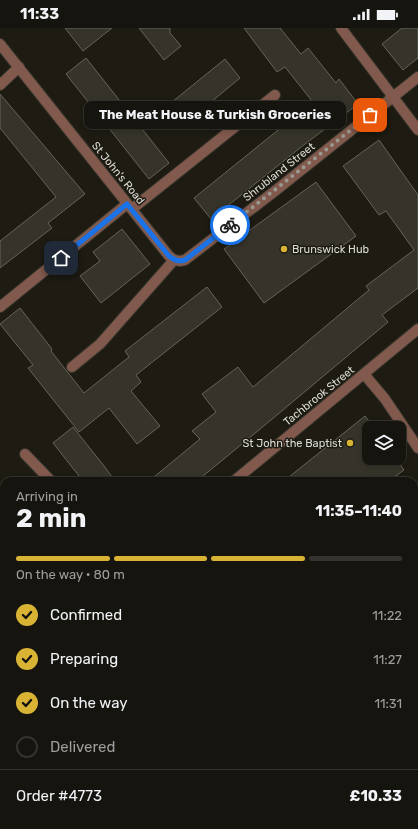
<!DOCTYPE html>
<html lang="en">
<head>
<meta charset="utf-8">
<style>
	body { margin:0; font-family:Rubik,sans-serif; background:#1f1d17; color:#f1f3f6; height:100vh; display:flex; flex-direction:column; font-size:15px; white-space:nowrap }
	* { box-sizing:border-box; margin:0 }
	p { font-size:13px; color:#9e9e9e }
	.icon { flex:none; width:22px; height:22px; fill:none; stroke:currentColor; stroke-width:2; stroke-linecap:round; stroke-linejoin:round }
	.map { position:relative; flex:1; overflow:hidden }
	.side { position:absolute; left:0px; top:449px; width:418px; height:352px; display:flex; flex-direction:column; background:#16140e; border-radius:12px 12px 0 0; box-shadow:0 2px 6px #0003,0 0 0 1px #35332e }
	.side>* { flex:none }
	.controls { position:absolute; left:362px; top:393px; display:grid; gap:8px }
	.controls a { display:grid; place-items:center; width:44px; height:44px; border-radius:8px; background:#16140e; box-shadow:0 2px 6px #0003,0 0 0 1px #35332e; font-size:20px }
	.pin { position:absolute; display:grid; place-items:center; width:34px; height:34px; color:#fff; margin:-17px; border-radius:8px; box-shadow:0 2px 6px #0006 }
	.courier { position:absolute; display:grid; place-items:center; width:40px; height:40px; margin:-20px; border:3px solid #1a73e8; border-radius:50%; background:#fff; color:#222; box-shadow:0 1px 5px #0007 }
	.bubble { position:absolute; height:28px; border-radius:8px; background:#16140e; box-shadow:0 2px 6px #0003,0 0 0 1px #35332e; font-size:13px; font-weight:700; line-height:28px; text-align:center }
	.summary em { font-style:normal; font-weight:700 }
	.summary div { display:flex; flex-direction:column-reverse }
	.summary { display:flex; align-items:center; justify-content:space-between; height:68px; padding:0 16px }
	h1 { font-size:26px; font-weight:700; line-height:30px }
	.bar { display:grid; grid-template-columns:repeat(4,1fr); gap:6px 4px; align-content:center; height:48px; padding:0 16px }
	.bar i { height:5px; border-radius:3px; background:#35332e }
	.bar .on { background:#d9b334 }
	.bar p { grid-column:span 4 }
	.line { display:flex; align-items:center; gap:10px; padding:0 16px; border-top:1px solid #35332e }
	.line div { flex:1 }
	ol { padding:0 16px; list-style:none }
	li { display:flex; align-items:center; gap:12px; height:44px }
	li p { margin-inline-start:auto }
	li .icon { padding:4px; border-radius:50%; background:#d9b334; color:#111; stroke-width:4 }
	li:last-child { color:#9e9e9e }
	li i { width:22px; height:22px; border:2px solid #35332e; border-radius:50% }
	.status { display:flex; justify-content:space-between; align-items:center; height:28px; padding:0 20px; background:#16140e; direction:ltr }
	.status svg { height:11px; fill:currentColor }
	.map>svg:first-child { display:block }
	.building { fill:#36342a; stroke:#666459 }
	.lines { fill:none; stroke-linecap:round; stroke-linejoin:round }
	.minor-casing { stroke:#38362d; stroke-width:12 }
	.minor { stroke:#825a4d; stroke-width:10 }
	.done { stroke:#999891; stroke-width:4; stroke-dasharray:0 7.2 }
	.route { stroke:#1a73e8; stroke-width:5 }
	.poi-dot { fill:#d9b334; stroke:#1d1b12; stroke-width:1.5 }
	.labels { text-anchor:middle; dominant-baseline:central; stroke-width:3; stroke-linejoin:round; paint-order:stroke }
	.street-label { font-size:11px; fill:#dcdbd5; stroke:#1d1b12 }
	.poi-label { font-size:11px; fill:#dcdbd5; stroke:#1d1b12; text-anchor:start }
</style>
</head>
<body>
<div class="status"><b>11:33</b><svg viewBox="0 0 49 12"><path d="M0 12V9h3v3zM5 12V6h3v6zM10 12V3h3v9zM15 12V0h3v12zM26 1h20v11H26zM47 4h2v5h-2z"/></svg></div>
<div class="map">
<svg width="418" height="801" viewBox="0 0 418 801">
	<rect width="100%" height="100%" fill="#1d1b12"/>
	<g class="building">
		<polygon points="65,0 112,0 83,23"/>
		<polygon points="139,0 170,0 170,5 181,18 164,32"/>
		<polygon points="244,0 280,0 301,26 308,20 336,55 339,51 358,76 305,116 211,191 194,170 288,94 312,73 285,39 277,44"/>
		<polygon points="402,0 418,0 418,30 403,42 382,16"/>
		<polygon points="86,30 169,135 149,151 66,46"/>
		<polygon points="225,31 240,50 188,93 172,74"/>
		<polygon points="0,66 85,166 48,195 52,200 0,240 0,213 56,169 0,100"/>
		<polygon points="379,112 418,167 418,260 382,287 388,294 259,402 197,453 149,453 200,411 192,403 216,384 202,366 238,339 253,359 369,262 366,258 414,222 386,183 379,187 343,138"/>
		<polygon points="316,154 356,208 264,275 224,221"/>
		<polygon points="122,201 150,236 101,275 80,248 100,233 93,224"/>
		<polygon points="207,259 222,279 136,347 141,354 131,363 160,398 137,416 109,380 79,404 28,340 33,337 0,296 20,280 52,321 51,323 84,365 129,329 125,323"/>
		<polygon points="365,388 374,400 369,400 369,430 396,430 404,442 389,453 284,453"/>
		<polygon points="73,399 104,438 115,453 83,453 53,415"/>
	</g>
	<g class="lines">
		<g class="minor-casing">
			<g id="minor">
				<polyline points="341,0 418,102"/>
				<polyline points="0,16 169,228 174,232"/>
				<polyline points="0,57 19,39"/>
				<polyline points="132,181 275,67"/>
				<polyline points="0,279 127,176"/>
				<polyline points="72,339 100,316 174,232 180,233 185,232 275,163 418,49"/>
				<polyline points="364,346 385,371 418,420"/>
				<polyline points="25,426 51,453"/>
				<polyline points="234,453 418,301"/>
				<polyline points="0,646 4,642"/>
				<polyline points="33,797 37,801"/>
				<polyline points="302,797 304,801"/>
				<polyline points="214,801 223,797"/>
			</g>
		</g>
		<use href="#minor" class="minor"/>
	</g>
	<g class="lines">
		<polyline class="done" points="230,197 370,87"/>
		<path class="route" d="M61 230 127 176 169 228C174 232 178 234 185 232L230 197"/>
	</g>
	<g class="poi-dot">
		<circle cx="284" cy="221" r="4"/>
		<circle cx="350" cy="415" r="4"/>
	</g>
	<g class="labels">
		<g class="street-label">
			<text transform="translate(279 144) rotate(-38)">Shrubland Street</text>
			<text transform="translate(118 145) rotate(51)">St John's Road</text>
			<text transform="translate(319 368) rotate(-39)">Tachbrook Street</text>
		</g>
		<g class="poi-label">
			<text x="292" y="221">Brunswick Hub</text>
			<text x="342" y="415" text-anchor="end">St John the Baptist</text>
		</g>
	</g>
</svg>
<div class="controls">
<a><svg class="icon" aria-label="layers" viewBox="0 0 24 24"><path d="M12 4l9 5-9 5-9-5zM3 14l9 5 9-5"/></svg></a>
</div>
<div class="pin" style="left:370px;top:87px;background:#ea580c"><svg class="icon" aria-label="bag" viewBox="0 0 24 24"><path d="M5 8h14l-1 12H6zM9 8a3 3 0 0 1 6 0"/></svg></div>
<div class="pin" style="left:61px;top:230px;background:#1f2937"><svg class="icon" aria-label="home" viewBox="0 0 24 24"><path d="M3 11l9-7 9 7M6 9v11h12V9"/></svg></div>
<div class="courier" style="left:230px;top:197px"><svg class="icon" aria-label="bike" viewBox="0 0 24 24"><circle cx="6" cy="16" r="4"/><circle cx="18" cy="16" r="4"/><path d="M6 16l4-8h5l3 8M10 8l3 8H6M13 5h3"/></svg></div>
<div class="bubble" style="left:84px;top:73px;width:262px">The Meat House &amp; Turkish Groceries</div>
<section class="side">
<div class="summary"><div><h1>2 min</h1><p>Arriving in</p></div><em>11:35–11:40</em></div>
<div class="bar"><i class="on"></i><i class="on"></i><i class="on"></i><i></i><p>On the way · 80 m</p></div>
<ol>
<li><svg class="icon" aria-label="check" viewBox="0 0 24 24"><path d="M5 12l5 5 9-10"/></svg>Confirmed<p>11:22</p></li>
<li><svg class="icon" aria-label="check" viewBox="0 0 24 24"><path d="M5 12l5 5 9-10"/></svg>Preparing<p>11:27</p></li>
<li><svg class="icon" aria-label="check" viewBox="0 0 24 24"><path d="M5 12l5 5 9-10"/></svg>On the way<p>11:31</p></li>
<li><i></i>Delivered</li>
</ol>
<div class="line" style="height:52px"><div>Order #4773</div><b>£10.33</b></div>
</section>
</div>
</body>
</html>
